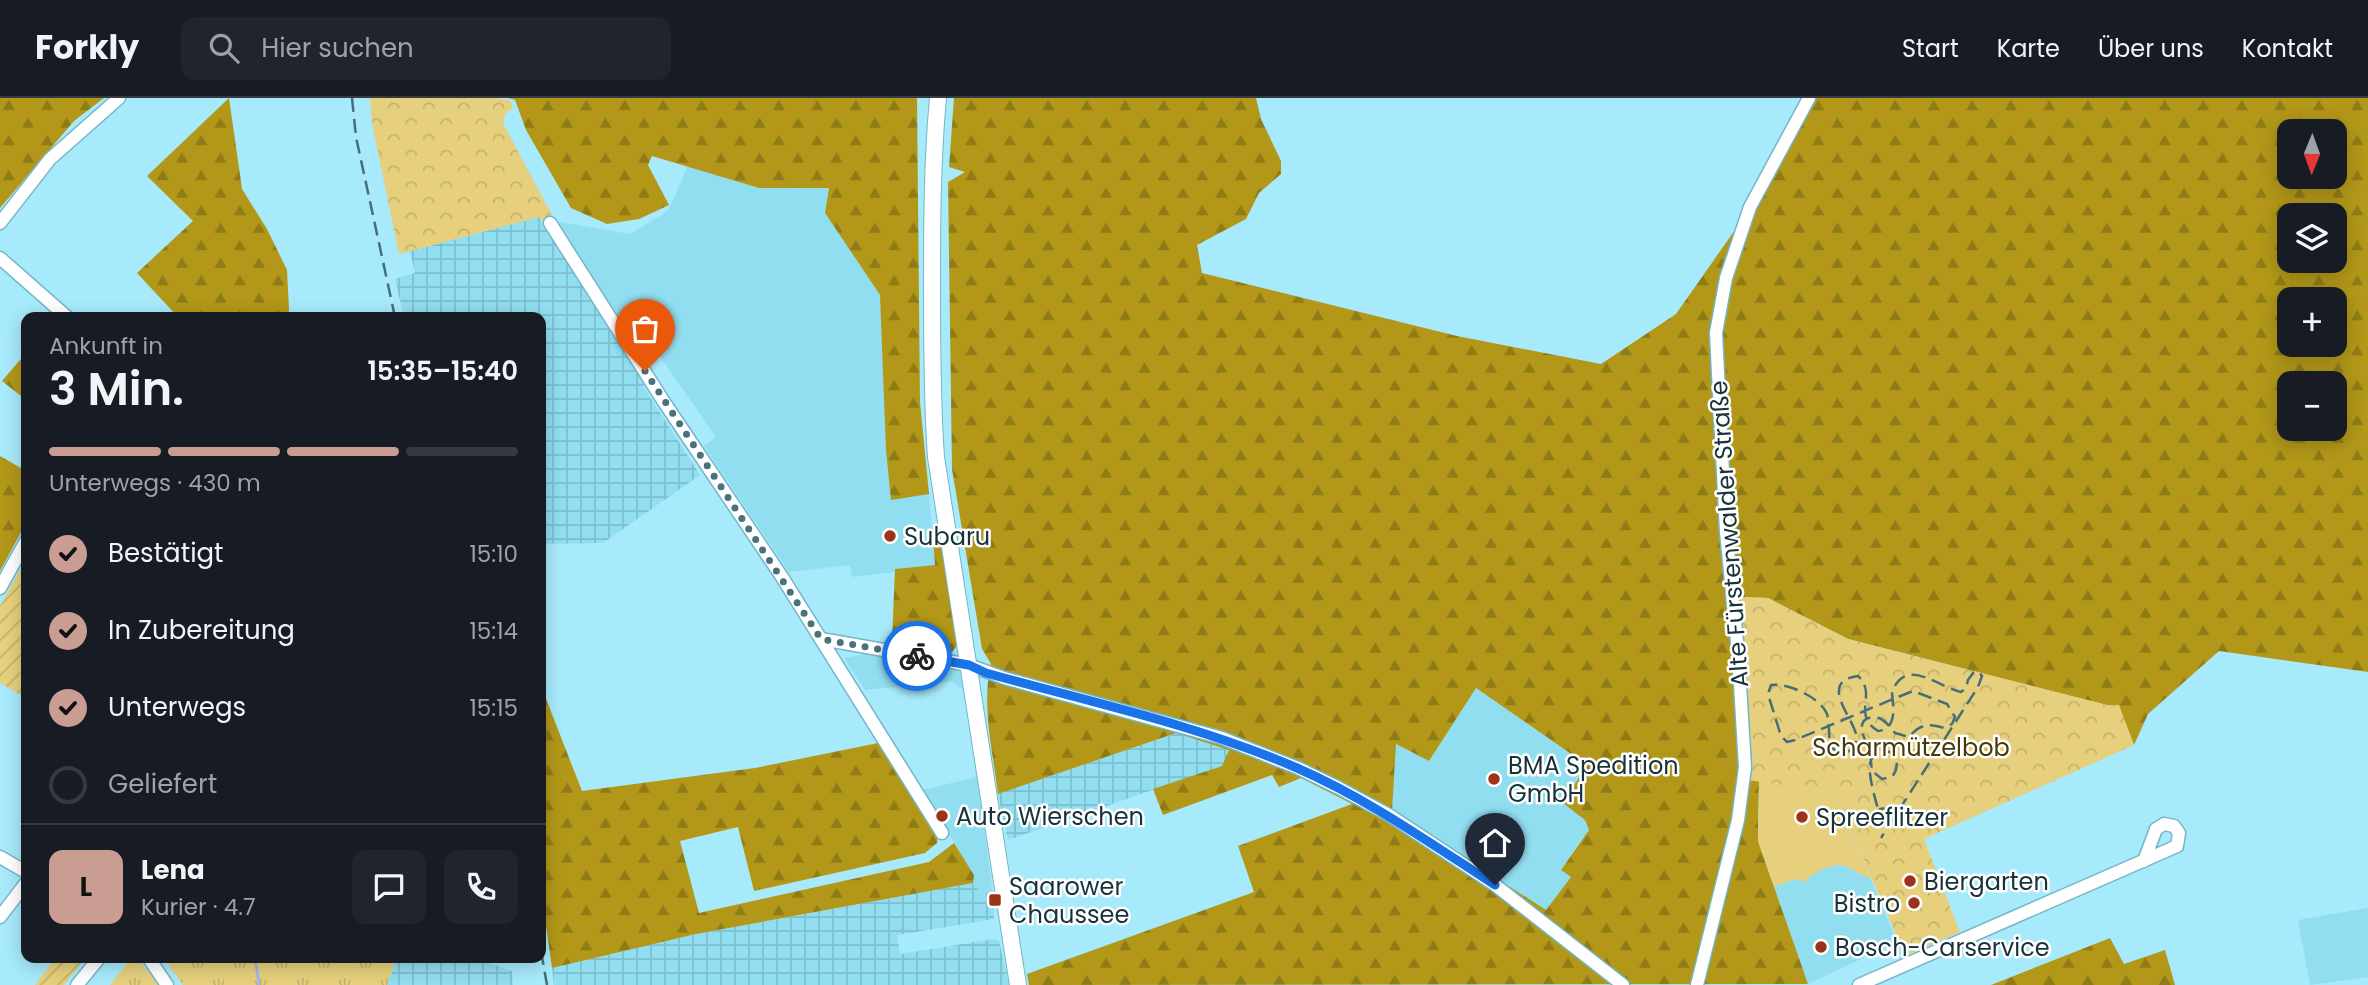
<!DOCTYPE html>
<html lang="de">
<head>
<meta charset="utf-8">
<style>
	body { margin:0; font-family:Poppins,sans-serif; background:#20242c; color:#f1f3f6; height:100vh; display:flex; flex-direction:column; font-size:26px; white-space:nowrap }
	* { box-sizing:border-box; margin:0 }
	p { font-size:23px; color:#9ea1a6 }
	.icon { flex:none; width:38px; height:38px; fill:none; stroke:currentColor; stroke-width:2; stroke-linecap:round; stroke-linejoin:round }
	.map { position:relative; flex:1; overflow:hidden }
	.sheet { position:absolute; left:21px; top:214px; width:525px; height:651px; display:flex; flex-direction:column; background:#171b24; border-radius:14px; box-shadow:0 4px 18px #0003 }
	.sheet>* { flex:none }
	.needle { width:46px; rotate:181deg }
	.buttons { position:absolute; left:2277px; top:21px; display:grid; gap:14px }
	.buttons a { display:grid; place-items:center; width:70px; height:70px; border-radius:14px; background:#171b24; box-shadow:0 4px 18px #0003; font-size:35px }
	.pin { position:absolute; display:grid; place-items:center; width:60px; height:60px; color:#fff; margin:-72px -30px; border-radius:50% 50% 50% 0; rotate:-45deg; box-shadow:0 0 7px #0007 }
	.pin .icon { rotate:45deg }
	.courier { position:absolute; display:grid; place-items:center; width:70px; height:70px; margin:-35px; border:5px solid #1a73e8; border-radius:50%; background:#fff; color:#222; box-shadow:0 2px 9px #0007 }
	.overview em { font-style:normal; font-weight:600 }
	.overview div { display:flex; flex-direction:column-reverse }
	.overview { display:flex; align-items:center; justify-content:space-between; height:119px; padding:0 28px }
	h1 { font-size:46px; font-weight:600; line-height:52px }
	.bar { display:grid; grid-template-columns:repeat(4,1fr); gap:10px 7px; align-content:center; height:84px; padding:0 28px }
	.bar i { height:9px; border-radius:5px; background:#363941 }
	.bar .on { background:#ca9d92 }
	.bar p { grid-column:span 4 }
	.line { display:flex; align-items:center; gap:18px; padding:0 28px; border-top:2px solid #363941 }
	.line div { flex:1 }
	.round { display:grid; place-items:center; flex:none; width:74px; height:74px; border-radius:14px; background:#20242c }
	ol { padding:0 28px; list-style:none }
	li { display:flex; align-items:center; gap:21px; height:77px }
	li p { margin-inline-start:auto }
	li .icon { padding:7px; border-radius:50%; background:#ca9d92; color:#111; stroke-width:4 }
	li:last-child { color:#9ea1a6 }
	li i { width:38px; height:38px; border:4px solid #363941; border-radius:50% }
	header { display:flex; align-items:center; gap:42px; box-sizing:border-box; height:98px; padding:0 35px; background:#171b24; border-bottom:2px solid #363941 }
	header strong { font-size:33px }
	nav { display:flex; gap:38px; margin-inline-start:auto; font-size:24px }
	.search { width:490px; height:63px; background:#20242c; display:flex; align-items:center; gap:18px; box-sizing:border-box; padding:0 24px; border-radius:14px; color:#9ea1a6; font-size:26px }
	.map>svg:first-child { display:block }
	.built { fill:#91def0 }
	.industrial { fill:url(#industrial-grid) }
	.grass { fill:url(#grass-tufts) }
	.forest { fill:url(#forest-firs); fill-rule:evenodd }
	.park { fill:url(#park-crowns) }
	.garden { fill:url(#garden-furrows) }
	.pitch { fill:#e6d07d }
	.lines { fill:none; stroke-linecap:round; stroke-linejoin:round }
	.stream { stroke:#a3b1fb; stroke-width:2.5 }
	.minor-casing { stroke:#74b6c7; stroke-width:15 }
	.major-casing { stroke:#74b6c7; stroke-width:18 }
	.minor { stroke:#fff; stroke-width:12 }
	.major { stroke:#fff; stroke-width:16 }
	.rail { stroke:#466e78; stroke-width:2.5; stroke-dasharray:14 7; stroke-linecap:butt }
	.done { stroke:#49727d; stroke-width:7; stroke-dasharray:0 12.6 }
	.route { stroke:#1a73e8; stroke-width:9 }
	.poi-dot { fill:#9b3318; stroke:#fff; stroke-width:2.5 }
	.labels { text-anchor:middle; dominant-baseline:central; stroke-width:5; stroke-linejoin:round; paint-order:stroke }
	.street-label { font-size:24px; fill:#173239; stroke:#fff }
	.poi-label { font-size:24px; fill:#173239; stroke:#fff; text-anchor:start }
	.park-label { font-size:24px; fill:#453a09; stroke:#fff }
</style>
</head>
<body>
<header>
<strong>Forkly</strong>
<div class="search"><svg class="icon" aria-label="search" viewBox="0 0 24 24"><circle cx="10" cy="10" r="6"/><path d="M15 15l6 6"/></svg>Hier suchen</div>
<nav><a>Start</a><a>Karte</a><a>Über uns</a><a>Kontakt</a></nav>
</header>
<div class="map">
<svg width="2368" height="887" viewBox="0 0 2368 887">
	<defs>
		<pattern id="industrial-grid" width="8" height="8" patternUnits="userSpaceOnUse" patternTransform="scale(1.75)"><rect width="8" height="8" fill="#91def0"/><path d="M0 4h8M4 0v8" fill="none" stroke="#7cbfcf"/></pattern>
		<pattern id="grass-tufts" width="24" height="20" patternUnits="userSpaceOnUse" patternTransform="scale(1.75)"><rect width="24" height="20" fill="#e6d07d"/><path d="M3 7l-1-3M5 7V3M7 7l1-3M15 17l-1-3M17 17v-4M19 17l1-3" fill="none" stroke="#c5b36d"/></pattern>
		<pattern id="forest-firs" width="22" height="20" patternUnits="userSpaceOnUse" patternTransform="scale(1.75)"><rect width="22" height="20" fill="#b29719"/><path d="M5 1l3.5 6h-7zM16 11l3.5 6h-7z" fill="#907c17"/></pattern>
		<pattern id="park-crowns" width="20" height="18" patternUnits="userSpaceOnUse" patternTransform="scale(1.75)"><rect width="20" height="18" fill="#e6d07d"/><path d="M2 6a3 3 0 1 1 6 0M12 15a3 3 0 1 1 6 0" fill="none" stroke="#c5b36d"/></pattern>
		<pattern id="garden-furrows" width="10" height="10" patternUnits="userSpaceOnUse" patternTransform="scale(1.75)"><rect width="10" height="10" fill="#e6d07d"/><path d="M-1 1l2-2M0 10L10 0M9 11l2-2" fill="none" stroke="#c5b36d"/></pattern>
	</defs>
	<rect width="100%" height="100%" fill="#a7eafb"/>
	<g class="built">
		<polygon points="688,68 759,90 829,89 825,115 880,197 891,401 929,396 935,467 896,471 895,474 852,479 850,467 789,474 704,348 716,339 659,257 651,262 644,259 555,123 630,136 668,113"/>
		<polygon points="870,555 916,563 961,573 963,592 952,583 865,592 844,560"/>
		<polygon points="1475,590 1587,667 1585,722 1589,731 1561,771 1571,779 1545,813 1392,713 1396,646 1429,663"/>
		<polygon points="977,679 993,795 981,795 973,785 974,777 922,692"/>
		<polygon points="1835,696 1897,844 1808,886 1758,743"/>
		<polygon points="2368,810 2368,879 2310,887 2298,822"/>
	</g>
	<g class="industrial">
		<polygon points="539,119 647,285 643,288 700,377 603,445 541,446 541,219 404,219 395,181 415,175 410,153"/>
		<polygon points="1176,635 1229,651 1222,668 1008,742 998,696"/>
		<polygon points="973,785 981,795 993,795 994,821 897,837 900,856 994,841 999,843 1009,887 554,887 552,870 696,836"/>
		<polygon points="397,859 472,859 512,873 513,887 387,887"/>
	</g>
	<g class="grass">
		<polygon points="132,859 136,859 159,887 110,887"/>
		<polygon points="163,859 397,859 387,887 183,887"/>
	</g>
	<g class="forest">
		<polygon points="0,0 104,0 74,23 0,110"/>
		<polygon points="229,0 242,91 267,131 287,172 289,211 288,219 178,219 137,175 193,123 147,78"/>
		<polygon points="508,0 917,0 920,304 929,396 891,402 886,352 880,197 825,115 829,90 759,90 652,58 648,67 669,107 639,121 607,126 571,110 526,32 515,2"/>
		<path d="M954 0H1256L1261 21 1281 63V76L1259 95 1246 121 1197 147 1202 175 1457 238 1601 266 1676 216 1756 102 1812 0H2368V574L2219 553 2148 616 2134 647 2118 607H2107L1848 541 1768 500 1740 499 1751 663 1749 682 1759 683 1758 743 1808 886 1029 887 1027 876 1254 794 1238 748 1352 706 1301 680 1279 689 1272 677 1163 717 1153 691 1222 668 1229 652 1176 635 998 696C993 654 981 607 991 566L982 551 952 371 948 84 965 74 949 69ZM2289 33H2334V79H2289ZM2289 117H2334V163H2289ZM2289 201H2334V247H2289ZM2289 285H2334V331H2289ZM1476 590 1587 667 1563 705 1585 722 1589 732 1561 772 1571 779 1546 812 1392 713 1396 646 1429 663Z"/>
		<polygon points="26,255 26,302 2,283"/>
		<polygon points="0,358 26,373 26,425 0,473"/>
		<polygon points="939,428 958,546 952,554 940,554 892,542 895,471 935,467 932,430"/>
		<polygon points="541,588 582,693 755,670 878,645 938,738 937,745 925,755 754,793 738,729 680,743 699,815 929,764 954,745 974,777 973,785 696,836 552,870 541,793"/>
		<polygon points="2110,840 2124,866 2165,852 2175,887 1991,887"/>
	</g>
	<g class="park">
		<polygon points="370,0 494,0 510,2 513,11 506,14 503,25 555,123 546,127 539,119 399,156 372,26"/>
		<polygon points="1739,499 1768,500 1848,541 2107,607 2119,607 2134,647 1924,741 1960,834 1905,858 1835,696 1749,682 1751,663"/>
	</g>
	<g class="garden">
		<polygon points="26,461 26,600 0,585 0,508"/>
		<polygon points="56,859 86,859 64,887 35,887"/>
	</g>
	<path class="pitch" d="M1759 683 1835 696 1871 781C1861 778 1853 771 1845 768 1832 765 1818 773 1808 780L1809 784 1795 781 1774 789 1758 743Z"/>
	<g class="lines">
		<polyline class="stream" points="255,859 259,887"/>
		<g class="minor-casing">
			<g id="minor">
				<polyline points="0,125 50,61 119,0"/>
				<polyline points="550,125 664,304 782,479 942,735"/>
				<polyline points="0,160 67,219"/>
				<polyline points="0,490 26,443"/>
				<polyline points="821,541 969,567 1004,580 1222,640 1298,670 1339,690 1389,717 1495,787 1623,887"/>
				<polyline points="0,759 26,774"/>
				<polyline points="0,819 26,785"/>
				<polyline points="148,859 167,887"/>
				<polyline points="77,887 100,859"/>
				<polyline points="1697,887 1738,722 1745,669 1738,553 1726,434 1716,235 1726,180 1750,109 1809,0"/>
				<polyline points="1859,887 2168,752 2177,748 2179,735 2174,728 2164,726 2156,731 2144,763"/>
			</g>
		</g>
		<g class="major-casing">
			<path id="major" d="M938 0C932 64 932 128 932 193 932 248 932 303 936 359L1018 887"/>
		</g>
		<use href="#minor" class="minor"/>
		<use href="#major" class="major"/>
		<g class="rail">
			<polyline points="352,0 356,39 395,219"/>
			<path d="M1879 719 1877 715 1880 711 1887 710 1889 713 1886 719 1880 717C1876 705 1868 677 1870 666 1871 659 1875 656 1880 652L1890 654C1898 661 1899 670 1892 679L1882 681 1872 673C1871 666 1871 657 1868 650 1865 641 1853 620 1874 619 1883 619 1890 629 1895 635L1909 639C1920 626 1929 625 1944 630L1952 626 1955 619 1947 606 1913 593C1873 609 1834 626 1795 642L1787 644 1781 638 1768 596 1771 587C1787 584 1821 600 1827 616 1830 626 1828 638 1831 649 1838 655 1843 656 1852 652 1855 647 1857 643 1856 636 1851 617 1819 583 1858 578 1878 596 1851 617 1878 633 1898 630 1893 609 1892 594 1906 558 1938 589 1961 594L1966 590 1968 582 1973 575 1979 574 1982 578 1978 589 1881 740"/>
			<polyline points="541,853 547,887"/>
		</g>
	</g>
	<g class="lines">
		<polyline class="done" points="645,273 821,541 917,558"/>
		<path class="route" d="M917 558 969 567 986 575C1090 604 1198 627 1297 670 1368 701 1430 745 1495 787"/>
	</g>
	<g class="poi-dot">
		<circle cx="890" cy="438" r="7"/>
		<circle cx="1494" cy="681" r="7"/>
		<circle cx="942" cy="718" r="7"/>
		<circle cx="1802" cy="719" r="7"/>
		<circle cx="1910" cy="783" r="7"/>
		<rect x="988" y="795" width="14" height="14" rx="3.5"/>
		<circle cx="1914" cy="805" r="7"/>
		<circle cx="1821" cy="849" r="7"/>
	</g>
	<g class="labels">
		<g class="street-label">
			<text transform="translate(1729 436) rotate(-94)">Alte Fürstenwalder Straße</text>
		</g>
		<g class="poi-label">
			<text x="904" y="438">Subaru</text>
			<text x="1508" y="667">BMA Spedition<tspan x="1508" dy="28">GmbH</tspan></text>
			<text x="956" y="718">Auto Wierschen</text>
			<text x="1816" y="719">Spreeflitzer</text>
			<text x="1924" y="783">Biergarten</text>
			<text x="1009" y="788">Saarower<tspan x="1009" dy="28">Chaussee</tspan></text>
			<text x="1900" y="805" text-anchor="end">Bistro</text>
			<text x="1835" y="849">Bosch-Carservice</text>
		</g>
		<g class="park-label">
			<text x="1911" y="649">Scharmützelbob</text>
		</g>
	</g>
</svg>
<div class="buttons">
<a><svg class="needle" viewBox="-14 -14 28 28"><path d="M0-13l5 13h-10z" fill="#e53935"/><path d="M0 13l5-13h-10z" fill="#9ea1a6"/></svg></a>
<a><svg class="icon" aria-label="layers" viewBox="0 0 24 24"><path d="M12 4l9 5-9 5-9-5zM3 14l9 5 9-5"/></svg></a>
<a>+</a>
<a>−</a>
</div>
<div class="pin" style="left:645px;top:273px;background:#ea580c"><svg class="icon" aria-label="bag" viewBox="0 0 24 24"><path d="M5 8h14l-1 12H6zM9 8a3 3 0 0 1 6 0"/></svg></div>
<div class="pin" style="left:1495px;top:787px;background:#1f2937"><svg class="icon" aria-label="home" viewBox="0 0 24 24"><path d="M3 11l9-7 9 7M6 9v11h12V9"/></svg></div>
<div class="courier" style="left:917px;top:558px"><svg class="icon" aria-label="bike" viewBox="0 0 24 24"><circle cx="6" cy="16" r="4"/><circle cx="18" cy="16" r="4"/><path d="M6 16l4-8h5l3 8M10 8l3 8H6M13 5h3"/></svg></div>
<section class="sheet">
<div class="overview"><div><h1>3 Min.</h1><p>Ankunft in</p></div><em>15:35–15:40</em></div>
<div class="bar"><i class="on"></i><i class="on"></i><i class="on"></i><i></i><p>Unterwegs · 430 m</p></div>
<ol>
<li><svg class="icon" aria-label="check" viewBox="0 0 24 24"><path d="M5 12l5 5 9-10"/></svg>Bestätigt<p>15:10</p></li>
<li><svg class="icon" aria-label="check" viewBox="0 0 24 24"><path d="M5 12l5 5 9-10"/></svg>In Zubereitung<p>15:14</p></li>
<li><svg class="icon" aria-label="check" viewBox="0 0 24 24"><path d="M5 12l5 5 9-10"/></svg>Unterwegs<p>15:15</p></li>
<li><i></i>Geliefert</li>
</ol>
<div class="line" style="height:126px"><b class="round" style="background:#ca9d92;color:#111">L</b><div><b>Lena</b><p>Kurier · 4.7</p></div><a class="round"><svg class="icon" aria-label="chat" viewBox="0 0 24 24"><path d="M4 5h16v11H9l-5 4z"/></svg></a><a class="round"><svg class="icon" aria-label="phone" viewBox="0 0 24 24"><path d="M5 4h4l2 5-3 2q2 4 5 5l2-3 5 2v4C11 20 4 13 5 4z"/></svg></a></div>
</section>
</div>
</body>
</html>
